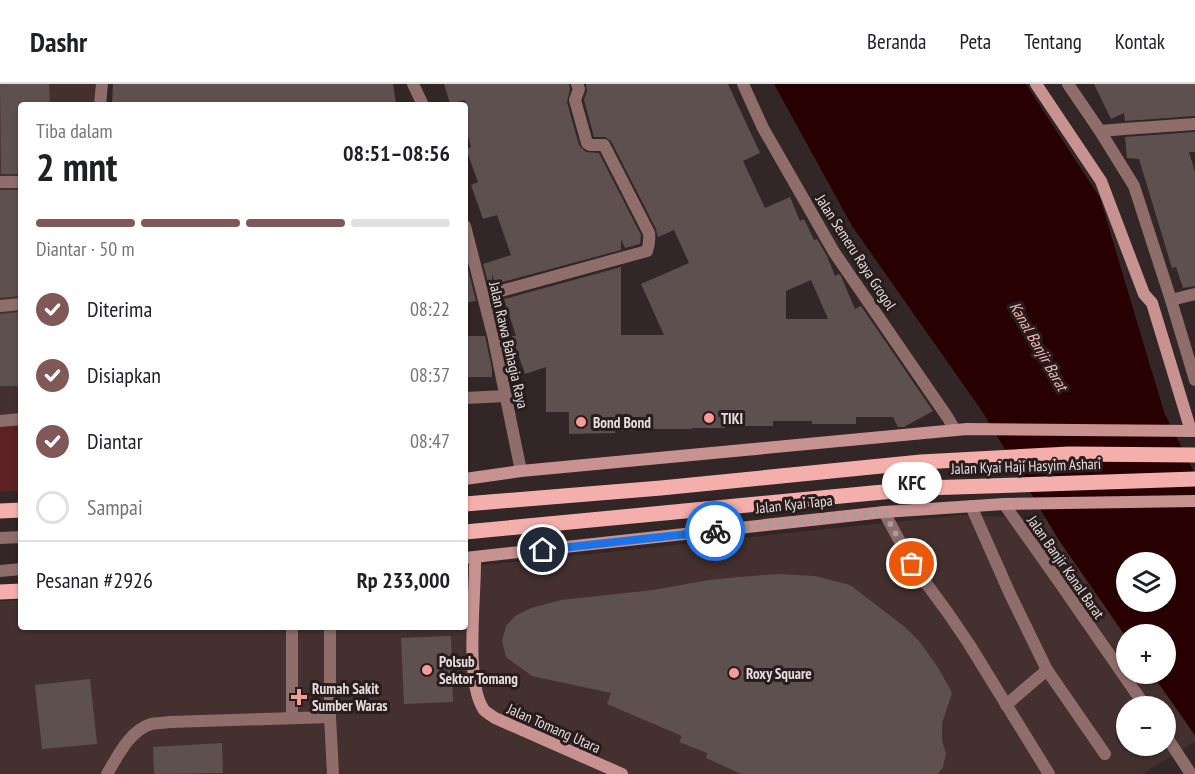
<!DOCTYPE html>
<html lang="id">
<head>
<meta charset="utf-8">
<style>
	body { margin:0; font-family:"PT Sans Narrow",sans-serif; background:#f6f6f6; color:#202124; height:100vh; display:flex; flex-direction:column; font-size:22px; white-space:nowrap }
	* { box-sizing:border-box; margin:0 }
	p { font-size:20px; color:#757577 }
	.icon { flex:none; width:33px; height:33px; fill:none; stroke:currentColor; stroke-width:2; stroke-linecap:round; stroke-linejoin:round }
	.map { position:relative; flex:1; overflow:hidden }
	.panel { position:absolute; left:18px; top:18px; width:450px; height:528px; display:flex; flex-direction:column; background:#fff; border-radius:6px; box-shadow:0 2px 4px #0004 }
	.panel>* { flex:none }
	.fabs { position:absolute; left:1116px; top:468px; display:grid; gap:12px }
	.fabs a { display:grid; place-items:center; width:60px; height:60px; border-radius:50%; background:#fff; box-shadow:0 2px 4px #0004; font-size:30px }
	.pin { position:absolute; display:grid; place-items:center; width:51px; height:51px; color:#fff; margin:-26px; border:3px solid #fff; border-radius:50%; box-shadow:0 2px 6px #0007 }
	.courier { position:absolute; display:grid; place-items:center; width:60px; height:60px; margin:-30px; border:4px solid #1a73e8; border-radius:50%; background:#fff; color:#222; box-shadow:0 2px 8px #0007 }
	.bubble { position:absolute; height:42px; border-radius:21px; background:#fff; box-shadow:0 2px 4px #0004; font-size:20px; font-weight:700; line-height:42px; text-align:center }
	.head em { font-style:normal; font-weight:700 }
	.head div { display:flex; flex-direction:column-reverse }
	.head { display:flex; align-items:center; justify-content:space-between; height:102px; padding:0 18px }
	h1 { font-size:39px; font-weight:700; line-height:45px }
	.bar { display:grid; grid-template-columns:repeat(4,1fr); gap:9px 6px; align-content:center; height:72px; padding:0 18px }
	.bar i { height:8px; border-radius:4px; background:#e0e0e0 }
	.bar .on { background:#805858 }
	.bar p { grid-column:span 4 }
	.line { display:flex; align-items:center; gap:15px; padding:0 18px; border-top:2px solid #e0e0e0 }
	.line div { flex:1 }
	ol { padding:0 18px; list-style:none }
	li { display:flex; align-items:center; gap:18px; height:66px }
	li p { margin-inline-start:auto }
	li .icon { padding:6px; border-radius:50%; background:#805858; color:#fff; stroke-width:4 }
	li:last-child { color:#757577 }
	li i { width:33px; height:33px; border:3px solid #e0e0e0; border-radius:50% }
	header { display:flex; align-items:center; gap:36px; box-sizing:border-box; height:84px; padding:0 30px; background:#fff; border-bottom:2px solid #e0e0e0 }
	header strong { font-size:28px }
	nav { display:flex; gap:33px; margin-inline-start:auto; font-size:21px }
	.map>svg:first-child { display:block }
	.built { fill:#43302f; fill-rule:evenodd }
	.green { fill:#5c2122 }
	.water { fill:#290002; fill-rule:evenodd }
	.building { fill:#5e504f; fill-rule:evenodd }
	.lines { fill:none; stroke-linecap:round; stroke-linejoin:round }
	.lane { stroke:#8e6d6b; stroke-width:12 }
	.street { stroke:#8e6d6b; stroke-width:12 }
	.secondary { stroke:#c89290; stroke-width:12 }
	.primary { stroke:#f4afac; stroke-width:15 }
	.done { stroke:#a69c9c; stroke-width:6; stroke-dasharray:0 10.8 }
	.route { stroke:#1a73e8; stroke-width:8 }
	.poi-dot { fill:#f59b98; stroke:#281d1c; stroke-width:2 }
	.labels { text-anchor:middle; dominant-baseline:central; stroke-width:6; stroke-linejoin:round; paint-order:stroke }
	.street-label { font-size:15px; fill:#e5dcdc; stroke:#281d1c }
	.poi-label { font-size:15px; font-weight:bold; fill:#e5dcdc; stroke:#281d1c; text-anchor:start }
	.water-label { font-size:16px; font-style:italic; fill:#f6b5b2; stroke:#281d1c }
</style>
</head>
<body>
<header>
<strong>Dashr</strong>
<nav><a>Beranda</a><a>Peta</a><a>Tentang</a><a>Kontak</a></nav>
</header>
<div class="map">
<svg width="1195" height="690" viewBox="0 0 1195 690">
	<rect width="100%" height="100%" fill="#322626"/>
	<g class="built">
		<polygon points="0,0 100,0 100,21 21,21 21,334 0,335"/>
		<path d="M961 431 1046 435 1126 552V590H1152L1195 652V658L1142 690H0V517L21 516V543H465V483ZM1126 622H1166V662H1126Z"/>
	</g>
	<polygon class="green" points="21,337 21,407 0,408 0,338"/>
	<path class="water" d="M774 0H1026L1100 114 1164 328 1195 390V651L1152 590H1166V550H1126V553L1058 455 984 330 852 142ZM1126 478H1166V518H1126Z"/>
	<g class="building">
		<polygon points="0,0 49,0 50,21 21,21 21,35 19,35 21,90 1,90"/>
		<polygon points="113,0 393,0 396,20 386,21 112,21"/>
		<polygon points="444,0 569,0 570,5 567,18 579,61 586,68 599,69 641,151 640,160 625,164 621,155 621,166 495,200 492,190 492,201 489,202 483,180 511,171 497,131 483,135 471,101 478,98 466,65 471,63 465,41 465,16 450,20"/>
		<path d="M586 0H728L760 69 743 77 765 124 790 113 800 137 804 135 814 156 817 155 827 172 835 192 839 190 841 192 855 225 861 222 933 327 904 343H898L893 333H856V340H812V337H773V342H725V344H692V345H635V347H615V349L569 350V328H546V283L525 290 512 252H516L504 215 621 183V251H664L641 200 689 179 674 146 658 153 656 145 611 57 605 53H594L584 16 587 7ZM811 196 828 235H786V207Z"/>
		<polygon points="1094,0 1195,0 1195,32 1125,37 1124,29 1111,35"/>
		<polygon points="1195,48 1195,68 1189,68 1195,88 1195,202 1183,204 1176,183 1172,184 1139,75 1127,74 1125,53"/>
		<polygon points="1,106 21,106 21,210 19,210 19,212 0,214 0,107"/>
		<polygon points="468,185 476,217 465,219 465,186"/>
		<polygon points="19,228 19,257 21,257 21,302 0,302 0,230"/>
		<polygon points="465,252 485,252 492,285 492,293 465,293"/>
		<polygon points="777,490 815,492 850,501 905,543 919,557 939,585 952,609 942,639 942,656 946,670 943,683 938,690 741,690 706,674 707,669 679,658 682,652 607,620 611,609 532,592 506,573 502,557 506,542 515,532 531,524 561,516 653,506 709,496 739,493"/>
		<polygon points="451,552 453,618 404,620 401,554"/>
		<polygon points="90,595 97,660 42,665 35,601"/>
		<polygon points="222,659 223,689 154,690 153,663"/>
	</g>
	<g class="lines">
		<g class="lane">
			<polyline points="971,422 1010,510 1047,586 1105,670"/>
			<polyline points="884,428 912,480 948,529 969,560 1049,690"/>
			<polyline points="0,454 21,453"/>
			<polyline points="0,487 21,485"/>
			<polyline points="292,543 292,634"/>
			<polyline points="330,543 330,633 333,690"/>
			<polyline points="1006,621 1047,586"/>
			<path d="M107 690C118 672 129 647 151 640 157 639 164 639 170 638L330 633"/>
		</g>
		<g class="street">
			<polyline points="413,0 423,21"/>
			<polyline points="743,0 763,44 834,168 948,334 955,346"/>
			<polyline points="1068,0 1100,47 1134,102 1171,216 1195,296"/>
			<polyline points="100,21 102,0"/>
			<polyline points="1100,47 1124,45 1195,40"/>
			<polyline points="0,98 21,98"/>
			<polyline points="465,142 493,251 521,387"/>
			<path d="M483 212 647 167C649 161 650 156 649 149L604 61H590L587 59 575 16 579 5 577 0"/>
			<polyline points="1171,216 1195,210"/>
			<polyline points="0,222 21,220"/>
			<polyline points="465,314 506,312"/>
			<polyline points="0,337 21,335"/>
			<polyline points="1004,420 1062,502 1145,622"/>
			<polyline points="1166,652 1191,690"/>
		</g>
		<g class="secondary">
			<polyline points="1036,0 1101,97 1144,210 1152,219 1191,347"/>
			<polyline points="465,395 521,387 967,345 1195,347"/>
			<polyline points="465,474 884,428 1004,420 1195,417"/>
			<path d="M475 474C476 510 464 598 484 626 487 629 492 632 495 634L622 690"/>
		</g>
		<g class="primary">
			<polyline points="465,420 661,404 921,378 1069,370 1195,371"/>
			<polyline points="0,427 21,426"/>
			<polyline points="465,448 925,404 1195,395"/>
			<polyline points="0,508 21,507"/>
		</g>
	</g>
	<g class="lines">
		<polyline class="done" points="715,447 884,428 912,480"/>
		<polyline class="route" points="543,466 715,447"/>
	</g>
	<g class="poi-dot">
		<circle cx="709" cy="334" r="6"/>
		<circle cx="581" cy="338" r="6"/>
		<circle cx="427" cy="586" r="6"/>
		<circle cx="734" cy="589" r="6"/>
		<path d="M296 604h6v6h6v6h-6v6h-6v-6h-6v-6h6z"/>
	</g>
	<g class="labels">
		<g class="street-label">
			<text transform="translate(856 168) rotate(57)">Jalan Semeru Raya Grogol</text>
			<text transform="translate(509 261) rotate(77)">Jalan Rawa Bahagia Raya</text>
			<text transform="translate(1026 382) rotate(-2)">Jalan Kyai Haji Hasyim Ashari</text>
			<text transform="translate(794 420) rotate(-6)">Jalan Kyai Tapa</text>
			<text transform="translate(1066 483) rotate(55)">Jalan Banjir Kanal Barat</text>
			<text transform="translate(554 644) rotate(24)">Jalan Tomang Utara</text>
		</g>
		<g class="poi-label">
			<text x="721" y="334">TIKI</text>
			<text x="593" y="338">Bond Bond</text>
			<text x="439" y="577">Polsub<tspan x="439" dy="17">Sektor Tomang</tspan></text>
			<text x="746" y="589">Roxy Square</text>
			<text x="312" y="604">Rumah Sakit<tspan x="312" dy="17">Sumber Waras</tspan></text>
		</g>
		<g class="water-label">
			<text transform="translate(1039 262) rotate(60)">Kanal Banjir Barat</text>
		</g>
	</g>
</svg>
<div class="fabs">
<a><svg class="icon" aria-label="layers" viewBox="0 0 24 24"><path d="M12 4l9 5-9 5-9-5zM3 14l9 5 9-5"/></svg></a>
<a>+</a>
<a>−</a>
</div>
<div class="pin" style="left:912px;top:480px;background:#ea580c"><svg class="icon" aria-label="bag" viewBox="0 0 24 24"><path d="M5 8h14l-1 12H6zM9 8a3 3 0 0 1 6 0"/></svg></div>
<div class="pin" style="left:543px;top:466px;background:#1f2937"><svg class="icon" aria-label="home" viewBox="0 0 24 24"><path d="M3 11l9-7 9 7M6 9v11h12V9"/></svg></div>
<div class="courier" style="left:715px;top:447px"><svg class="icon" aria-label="bike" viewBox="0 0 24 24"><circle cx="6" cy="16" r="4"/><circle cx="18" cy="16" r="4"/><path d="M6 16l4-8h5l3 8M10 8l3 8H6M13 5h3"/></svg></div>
<div class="bubble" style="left:882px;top:378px;width:60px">KFC</div>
<section class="panel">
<div class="head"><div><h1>2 mnt</h1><p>Tiba dalam</p></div><em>08:51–08:56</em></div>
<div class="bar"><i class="on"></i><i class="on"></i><i class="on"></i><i></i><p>Diantar · 50 m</p></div>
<ol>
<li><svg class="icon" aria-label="check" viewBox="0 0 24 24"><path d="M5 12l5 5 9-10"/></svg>Diterima<p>08:22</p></li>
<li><svg class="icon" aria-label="check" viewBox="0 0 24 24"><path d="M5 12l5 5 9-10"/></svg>Disiapkan<p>08:37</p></li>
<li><svg class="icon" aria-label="check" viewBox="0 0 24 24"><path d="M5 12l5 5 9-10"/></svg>Diantar<p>08:47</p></li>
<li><i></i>Sampai</li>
</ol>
<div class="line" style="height:78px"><div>Pesanan #2926</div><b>Rp 233,000</b></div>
</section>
</div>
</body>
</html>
